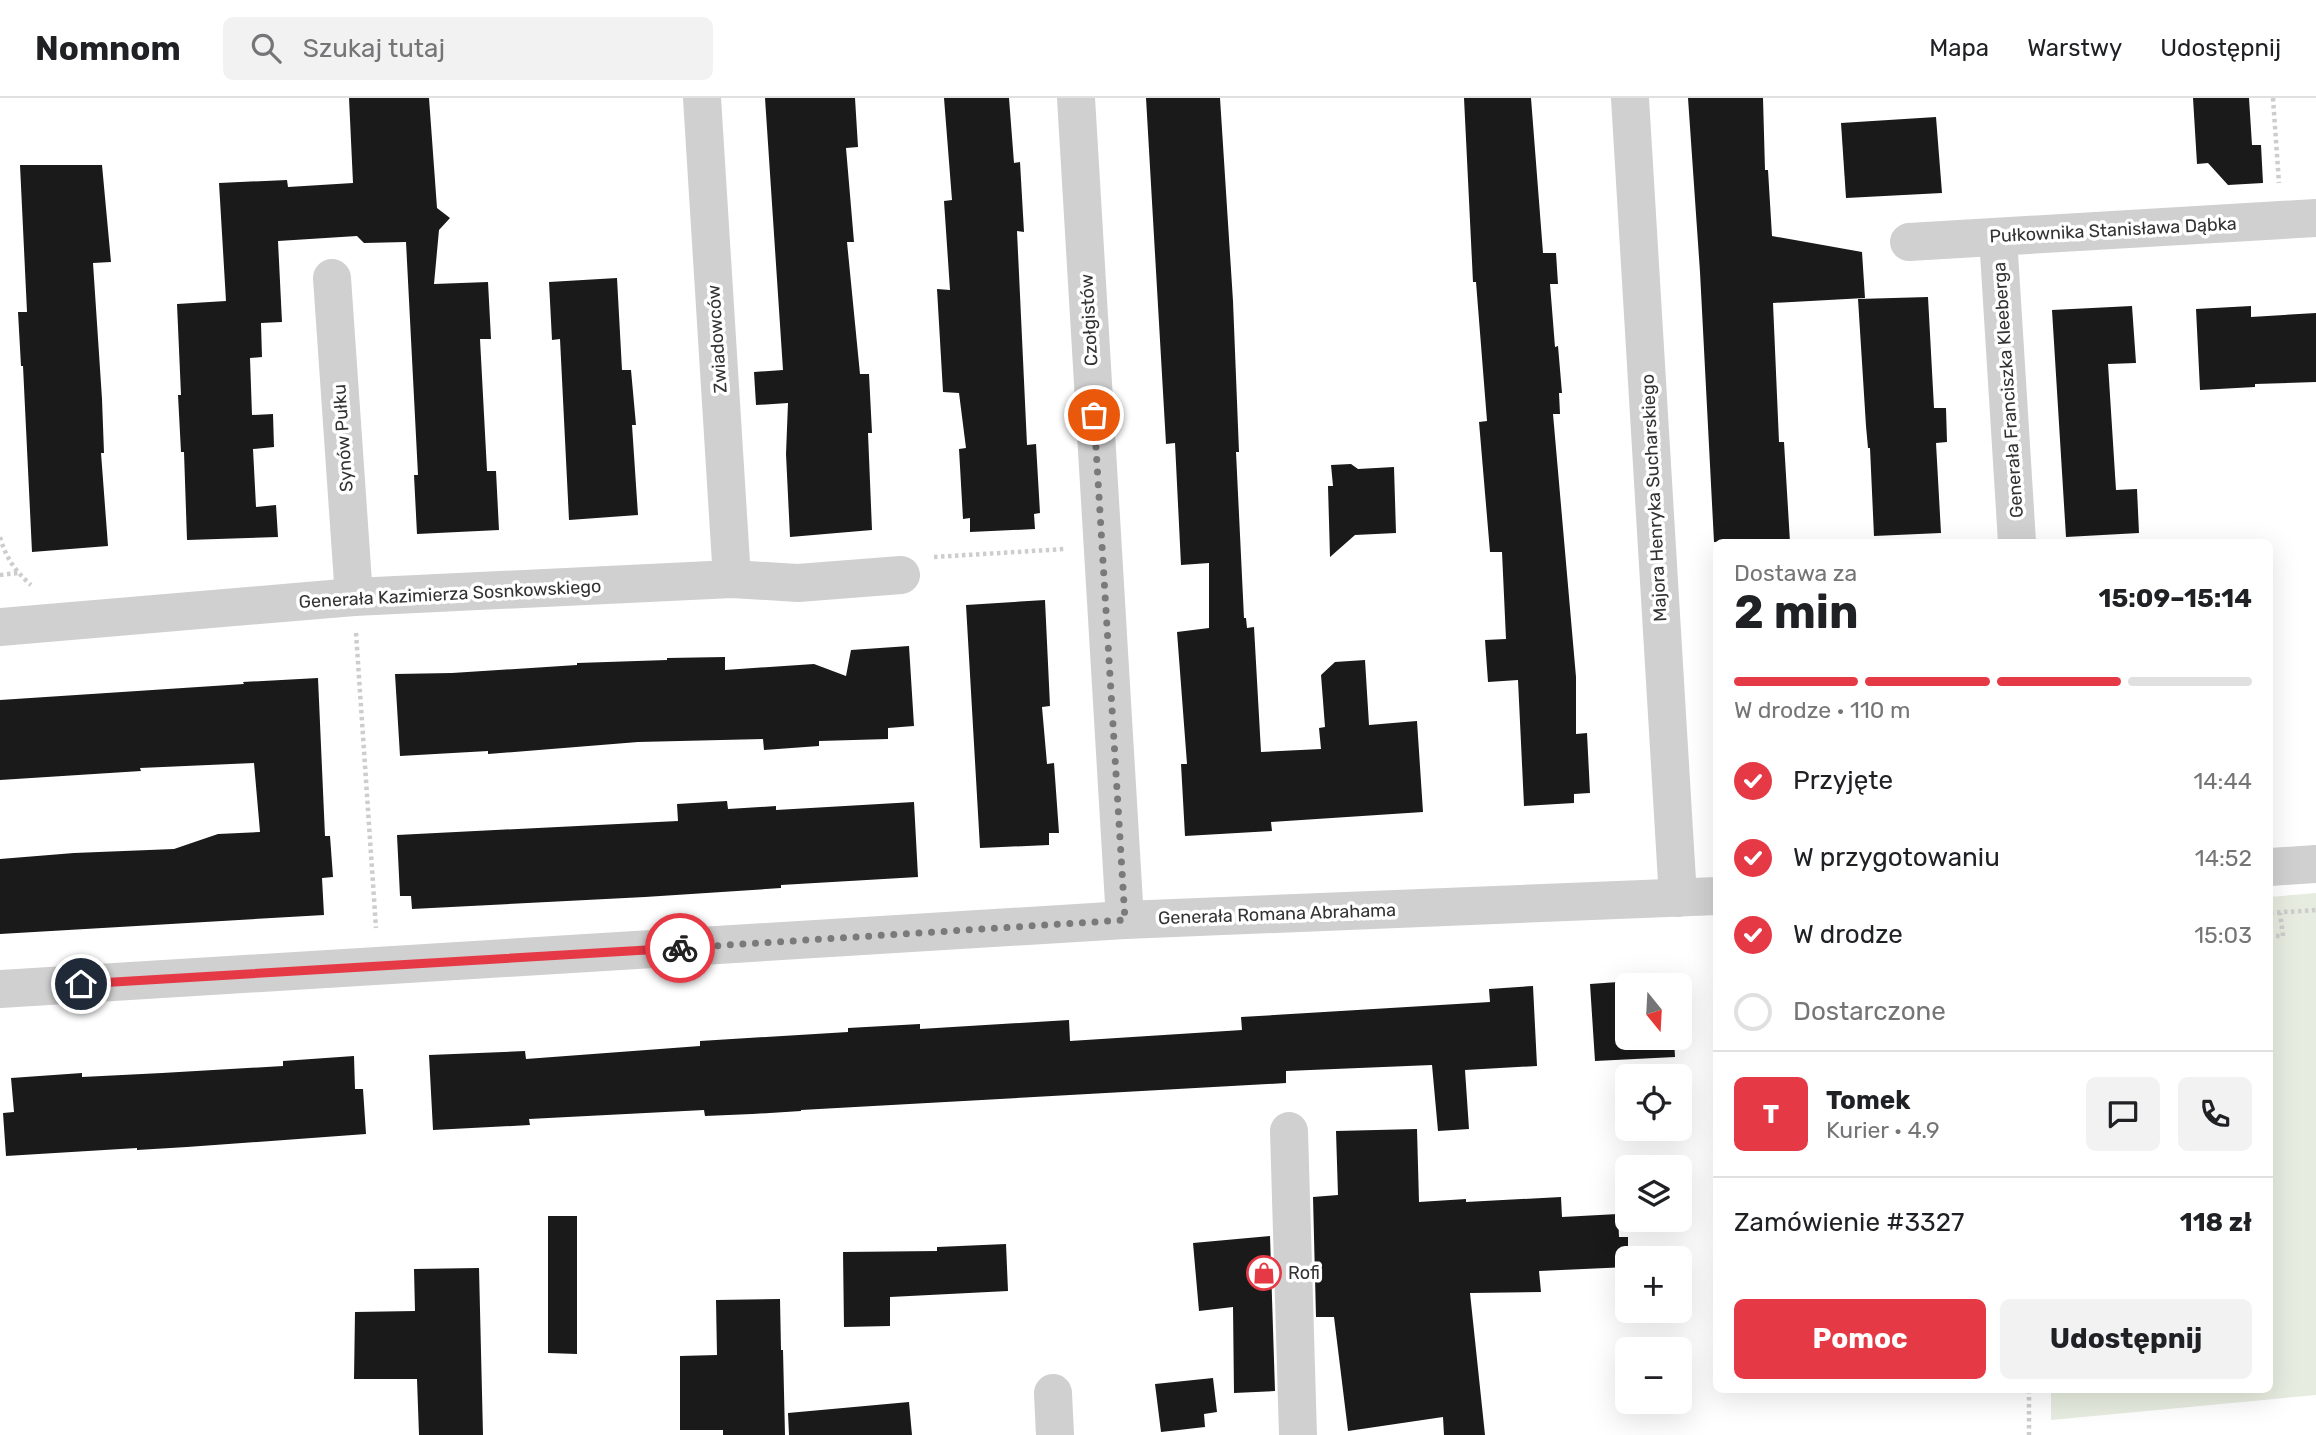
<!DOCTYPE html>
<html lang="pl">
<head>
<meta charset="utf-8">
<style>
	body { margin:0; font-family:Rubik,sans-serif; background:#f2f2f2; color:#202124; height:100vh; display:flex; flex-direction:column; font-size:26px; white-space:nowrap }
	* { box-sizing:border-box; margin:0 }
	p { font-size:23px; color:#757577 }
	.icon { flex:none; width:38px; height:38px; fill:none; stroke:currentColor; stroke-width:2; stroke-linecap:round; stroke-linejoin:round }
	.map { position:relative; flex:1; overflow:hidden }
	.side { position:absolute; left:1713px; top:441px; width:560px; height:854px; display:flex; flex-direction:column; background:#fff; border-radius:10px; box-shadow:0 7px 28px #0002 }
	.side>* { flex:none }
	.needle { width:46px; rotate:162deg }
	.tools { position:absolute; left:1615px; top:875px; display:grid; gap:14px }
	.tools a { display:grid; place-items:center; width:77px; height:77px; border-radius:10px; background:#fff; box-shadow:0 7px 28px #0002; font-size:35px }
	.pin { position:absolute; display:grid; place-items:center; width:60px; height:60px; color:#fff; margin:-30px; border:4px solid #fff; border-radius:50%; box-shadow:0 2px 7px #0007 }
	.courier { position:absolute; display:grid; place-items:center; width:70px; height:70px; margin:-35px; border:5px solid #e63946; border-radius:50%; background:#fff; color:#222; box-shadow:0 2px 9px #0007 }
	.head em { font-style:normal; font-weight:700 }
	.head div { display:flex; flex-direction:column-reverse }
	.head { display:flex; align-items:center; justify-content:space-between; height:119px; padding:0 21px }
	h1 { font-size:46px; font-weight:700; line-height:52px }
	.bar { display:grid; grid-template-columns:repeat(4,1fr); gap:10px 7px; align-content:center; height:84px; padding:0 21px }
	.bar i { height:9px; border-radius:5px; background:#e0e0e0 }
	.bar .current { background:#e63946 }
	.bar p { grid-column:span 4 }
	.line { display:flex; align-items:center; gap:18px; padding:0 21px; border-top:2px solid #e0e0e0 }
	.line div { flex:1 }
	.round { display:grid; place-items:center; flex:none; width:74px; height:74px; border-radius:10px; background:#f2f2f2 }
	ol { padding:0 21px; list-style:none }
	li { display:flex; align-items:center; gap:21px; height:77px }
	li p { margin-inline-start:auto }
	li .icon { padding:7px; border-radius:50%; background:#e63946; color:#fff; stroke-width:4 }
	li:last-child { color:#757577 }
	li i { width:38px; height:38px; border:4px solid #e0e0e0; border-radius:50% }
	.action { display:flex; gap:14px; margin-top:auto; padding:14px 21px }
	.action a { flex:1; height:80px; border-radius:10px; background:#e63946; color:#fff; font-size:28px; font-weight:700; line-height:80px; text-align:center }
	.action a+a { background:#f2f2f2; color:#202124 }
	header { display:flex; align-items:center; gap:42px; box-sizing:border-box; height:98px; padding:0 35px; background:#fff; border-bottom:2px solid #e0e0e0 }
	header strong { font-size:33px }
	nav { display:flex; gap:38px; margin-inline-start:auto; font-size:24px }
	.search { width:490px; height:63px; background:#f2f2f2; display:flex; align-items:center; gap:18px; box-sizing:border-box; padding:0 24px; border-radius:10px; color:#757577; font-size:26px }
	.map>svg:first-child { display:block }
	.green { fill:#e6ecdf }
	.building { fill:#1a1a1a }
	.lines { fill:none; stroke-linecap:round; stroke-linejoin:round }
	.path { stroke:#cdcdcd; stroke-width:4.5; stroke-dasharray:3.5 3.5; stroke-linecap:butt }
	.minor { stroke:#d0d0d0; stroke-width:38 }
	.done { stroke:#7a7a7a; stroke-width:7; stroke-dasharray:0 12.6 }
	.route { stroke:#e63946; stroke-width:9 }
	.labels { text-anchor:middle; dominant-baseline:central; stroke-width:7; stroke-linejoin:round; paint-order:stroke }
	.street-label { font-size:18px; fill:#333; stroke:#fff }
	.poi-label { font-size:18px; fill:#333; stroke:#fff; text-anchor:start }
</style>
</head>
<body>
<header>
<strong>Nomnom</strong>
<div class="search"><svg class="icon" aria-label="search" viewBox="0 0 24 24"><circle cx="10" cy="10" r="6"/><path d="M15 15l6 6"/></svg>Szukaj tutaj</div>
<nav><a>Mapa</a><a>Warstwy</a><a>Udostępnij</a></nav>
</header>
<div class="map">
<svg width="2316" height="1337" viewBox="0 0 2316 1337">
	<rect width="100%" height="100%" fill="#fff"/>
	<polygon class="green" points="2316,795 2316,1297 2051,1322 2051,1292 2270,1292 2270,799"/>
	<g class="building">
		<polygon points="349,0 429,0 437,110 450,120 439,132 434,186 488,184 491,241 480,241 487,373 496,373 499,432 417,436 414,377 418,377 406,144 364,145 357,138 278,143 282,224 261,225 262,259 250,260 252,317 273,316 274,349 253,351 256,409 276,407 278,439 187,442 184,354 181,354 178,297 181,297 177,206 226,203 219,85 287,82 288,89 353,85"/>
		<polygon points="765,0 855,0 858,49 846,50 854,144 847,144 860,276 869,276 872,335 868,335 872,432 790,439 786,356 788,305 756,307 754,274 783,272"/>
		<polygon points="944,0 1009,0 1014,65 1020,64 1024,134 1017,133 1027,347 1036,346 1040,415 1034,416 1035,431 970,434 970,420 963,421 959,351 966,350 959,295 943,294 937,191 950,192 944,103 952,102"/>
		<polygon points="1146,0 1220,0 1233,203 1239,354 1236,354 1244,520 1246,520 1247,530 1254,529 1261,654 1321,651 1319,630 1325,629 1321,577 1335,564 1365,562 1369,627 1417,623 1423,714 1271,724 1272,733 1185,738 1181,666 1187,666 1177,534 1209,530 1209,465 1181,467 1175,345 1166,346"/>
		<polygon points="1464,0 1531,0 1543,155 1556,155 1558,186 1550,186 1555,249 1558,248 1562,295 1559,295 1560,316 1553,316 1576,579 1576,636 1587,635 1590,695 1574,696 1574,705 1524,708 1518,582 1488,584 1485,542 1506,541 1502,454 1490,454 1479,324 1487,323 1476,184 1473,184"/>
		<polygon points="1688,0 1763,0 1765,72 1768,72 1772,138 1862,154 1865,200 1773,205 1779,344 1784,344 1790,444 1714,444 1700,174"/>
		<polygon points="2193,0 2249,0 2252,47 2261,47 2263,85 2228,87 2208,65 2197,66"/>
		<polygon points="1936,19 1942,95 1846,100 1841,25"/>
		<polygon points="20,67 102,67 111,164 93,165 102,301 104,355 101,355 108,448 32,454 23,268 21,268 18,214 27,214"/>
		<polygon points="617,180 622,272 631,272 636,327 632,327 638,417 569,422 560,241 552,242 549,184"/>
		<polygon points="1928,199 1934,310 1946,310 1947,344 1936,345 1941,435 1874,438 1870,350 1868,350 1866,328 1858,201"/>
		<polygon points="2132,208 2136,265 2108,266 2116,392 2137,391 2139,435 2066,439 2052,212"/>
		<polygon points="2251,208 2251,219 2316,215 2316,284 2255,286 2255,289 2200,292 2196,211"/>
		<polygon points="1351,366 1358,371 1394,369 1396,435 1355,437 1330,459 1328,388 1333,388 1331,367"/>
		<polygon points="1045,502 1050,608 1042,609 1047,666 1054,665 1059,735 1049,735 1049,747 980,750 966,507"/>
		<polygon points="909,548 914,628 888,630 888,641 819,643 819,648 764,652 763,641 638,644 488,656 488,653 400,658 395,576 452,575 577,567 577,565 667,562 667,560 725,559 725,572 814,566 846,578 851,552"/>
		<polygon points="318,580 325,738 330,738 333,779 322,780 324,817 0,836 0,761 74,755 174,751 218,736 260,734 254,665 140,670 141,673 0,682 0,602 244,586 243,584"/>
		<polygon points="727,703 728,711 776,708 776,712 914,704 918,779 781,787 781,790 645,799 412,811 411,798 400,798 397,737 678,723 677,706"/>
		<polygon points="1661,881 1661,884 1671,883 1671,887 1628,887 1628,940 1674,940 1675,959 1595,963 1590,886"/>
		<polygon points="1533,888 1537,968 1465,972 1469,1031 1438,1033 1432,967 1286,973 1286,985 801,1012 801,1013 752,1016 705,1018 704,1012 529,1021 530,1027 433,1032 429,957 525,953 526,961 700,948 700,943 848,934 848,930 920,926 920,931 1069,922 1070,943 1242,932 1241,919 1490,904 1489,891"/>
		<polygon points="354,958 355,991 363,991 366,1036 187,1049 137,1052 137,1050 6,1058 3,1015 14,1014 11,980 82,975 82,979 162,975 283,968 283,963"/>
		<polygon points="1417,1031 1419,1104 1466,1101 1466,1104 1561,1099 1562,1119 1618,1116 1619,1139 1628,1139 1628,1169 1539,1173 1541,1194 1470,1195 1485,1337 1444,1337 1443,1319 1348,1333 1334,1219 1316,1219 1313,1099 1338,1097 1336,1033"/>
		<polygon points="548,1118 577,1118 577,1256 548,1255"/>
		<polygon points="1270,1138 1275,1293 1234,1295 1233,1209 1199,1213 1193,1145"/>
		<polygon points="1006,1146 1008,1193 890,1199 890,1228 844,1229 843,1154 937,1153 937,1149"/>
		<polygon points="479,1170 483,1337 419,1337 417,1281 354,1281 355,1214 415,1213 414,1171"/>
		<polygon points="780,1201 781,1252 783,1252 785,1337 723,1337 723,1332 680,1332 680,1258 717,1257 716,1202"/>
		<polygon points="1213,1280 1217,1314 1204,1316 1205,1329 1161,1334 1155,1286"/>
		<polygon points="909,1304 912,1337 789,1337 788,1315"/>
	</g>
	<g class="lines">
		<g class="path">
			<polyline points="2273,0 2279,85"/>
			<path d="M0 439C6 460 15 473 31 487"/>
			<polyline points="934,459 1065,451"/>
			<polyline points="0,477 18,475"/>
			<polyline points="356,535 376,830"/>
			<polyline points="2270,815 2316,812"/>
			<polyline points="2276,838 2283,838 2280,815"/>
			<polyline points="2029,1292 2029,1337"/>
		</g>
		<g class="minor">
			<polyline points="702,0 732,481"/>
			<polyline points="1076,0 1125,822"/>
			<polyline points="1630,0 1678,800"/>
			<polyline points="1998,139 2017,444"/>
			<polyline points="1909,144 2316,120"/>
			<polyline points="332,180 354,499"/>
			<polyline points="0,529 354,499 732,481 798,485 901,477"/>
			<polyline points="2270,769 2316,766"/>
			<polyline points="0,891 1125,822 1717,798"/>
			<polyline points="1289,1033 1298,1337"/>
			<polyline points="1053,1295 1055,1337"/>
		</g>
	</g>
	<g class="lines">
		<polyline class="done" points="680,850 1125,822 1094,317"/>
		<polyline class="route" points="81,886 680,850"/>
	</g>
	<defs>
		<g id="shop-ring" transform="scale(1.75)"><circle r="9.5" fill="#fff" stroke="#e63946" stroke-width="1.5"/><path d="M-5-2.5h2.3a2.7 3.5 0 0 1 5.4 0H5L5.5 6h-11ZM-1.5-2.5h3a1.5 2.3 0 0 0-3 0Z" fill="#e63946"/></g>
	</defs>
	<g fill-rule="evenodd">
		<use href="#shop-ring" x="1264" y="1175"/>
	</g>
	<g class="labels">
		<g class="street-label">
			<text transform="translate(2113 132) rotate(-3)">Pułkownika Stanisława Dąbka</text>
			<text transform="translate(1089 222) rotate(-93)">Czołgistów</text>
			<text transform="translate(717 241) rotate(-94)">Zwiadowców</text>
			<text transform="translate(2008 292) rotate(-94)">Generała Franciszka Kleeberga</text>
			<text transform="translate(343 340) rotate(-94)">Synów Pułku</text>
			<text transform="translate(1654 400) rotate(-93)">Majora Henryka Sucharskiego</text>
			<text transform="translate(450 496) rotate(-3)">Generała Kazimierza Sosnkowskiego</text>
			<text transform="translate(1277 816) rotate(-2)">Generała Romana Abrahama</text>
		</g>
		<g class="poi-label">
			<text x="1288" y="1175">Rofi</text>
		</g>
	</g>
</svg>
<div class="tools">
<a><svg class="needle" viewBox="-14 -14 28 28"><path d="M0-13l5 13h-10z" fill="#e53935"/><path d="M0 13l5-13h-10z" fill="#757577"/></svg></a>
<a><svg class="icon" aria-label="locate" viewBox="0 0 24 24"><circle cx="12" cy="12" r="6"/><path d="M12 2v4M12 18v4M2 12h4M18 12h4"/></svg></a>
<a><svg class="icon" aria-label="layers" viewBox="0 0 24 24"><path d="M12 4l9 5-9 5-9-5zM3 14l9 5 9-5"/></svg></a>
<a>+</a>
<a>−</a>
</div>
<div class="pin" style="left:1094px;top:317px;background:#ea580c"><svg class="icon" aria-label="bag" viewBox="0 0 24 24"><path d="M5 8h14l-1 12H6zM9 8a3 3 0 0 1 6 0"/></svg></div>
<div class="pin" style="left:81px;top:886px;background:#1f2937"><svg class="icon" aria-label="home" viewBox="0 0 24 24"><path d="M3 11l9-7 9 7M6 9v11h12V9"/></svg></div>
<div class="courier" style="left:680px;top:850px"><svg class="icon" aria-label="bike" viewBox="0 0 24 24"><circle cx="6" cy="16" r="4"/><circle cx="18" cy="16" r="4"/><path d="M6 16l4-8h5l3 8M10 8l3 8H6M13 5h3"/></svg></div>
<section class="side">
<div class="head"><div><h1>2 min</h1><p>Dostawa za</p></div><em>15:09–15:14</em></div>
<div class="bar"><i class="current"></i><i class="current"></i><i class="current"></i><i></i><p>W drodze · 110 m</p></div>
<ol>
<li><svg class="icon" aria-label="check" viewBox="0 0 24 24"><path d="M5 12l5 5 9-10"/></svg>Przyjęte<p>14:44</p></li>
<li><svg class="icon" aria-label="check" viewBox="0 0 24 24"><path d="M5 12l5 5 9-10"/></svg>W przygotowaniu<p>14:52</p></li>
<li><svg class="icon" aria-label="check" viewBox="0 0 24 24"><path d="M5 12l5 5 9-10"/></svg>W drodze<p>15:03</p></li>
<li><i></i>Dostarczone</li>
</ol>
<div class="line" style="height:126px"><b class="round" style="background:#e63946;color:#fff">T</b><div><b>Tomek</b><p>Kurier · 4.9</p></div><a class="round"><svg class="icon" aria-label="chat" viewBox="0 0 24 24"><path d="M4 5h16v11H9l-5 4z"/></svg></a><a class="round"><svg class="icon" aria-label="phone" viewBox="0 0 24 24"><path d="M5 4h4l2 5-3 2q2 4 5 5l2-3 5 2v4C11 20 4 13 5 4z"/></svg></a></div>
<div class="line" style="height:91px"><div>Zamówienie #3327</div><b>118 zł</b></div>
<div class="action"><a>Pomoc</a><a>Udostępnij</a></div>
</section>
</div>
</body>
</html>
